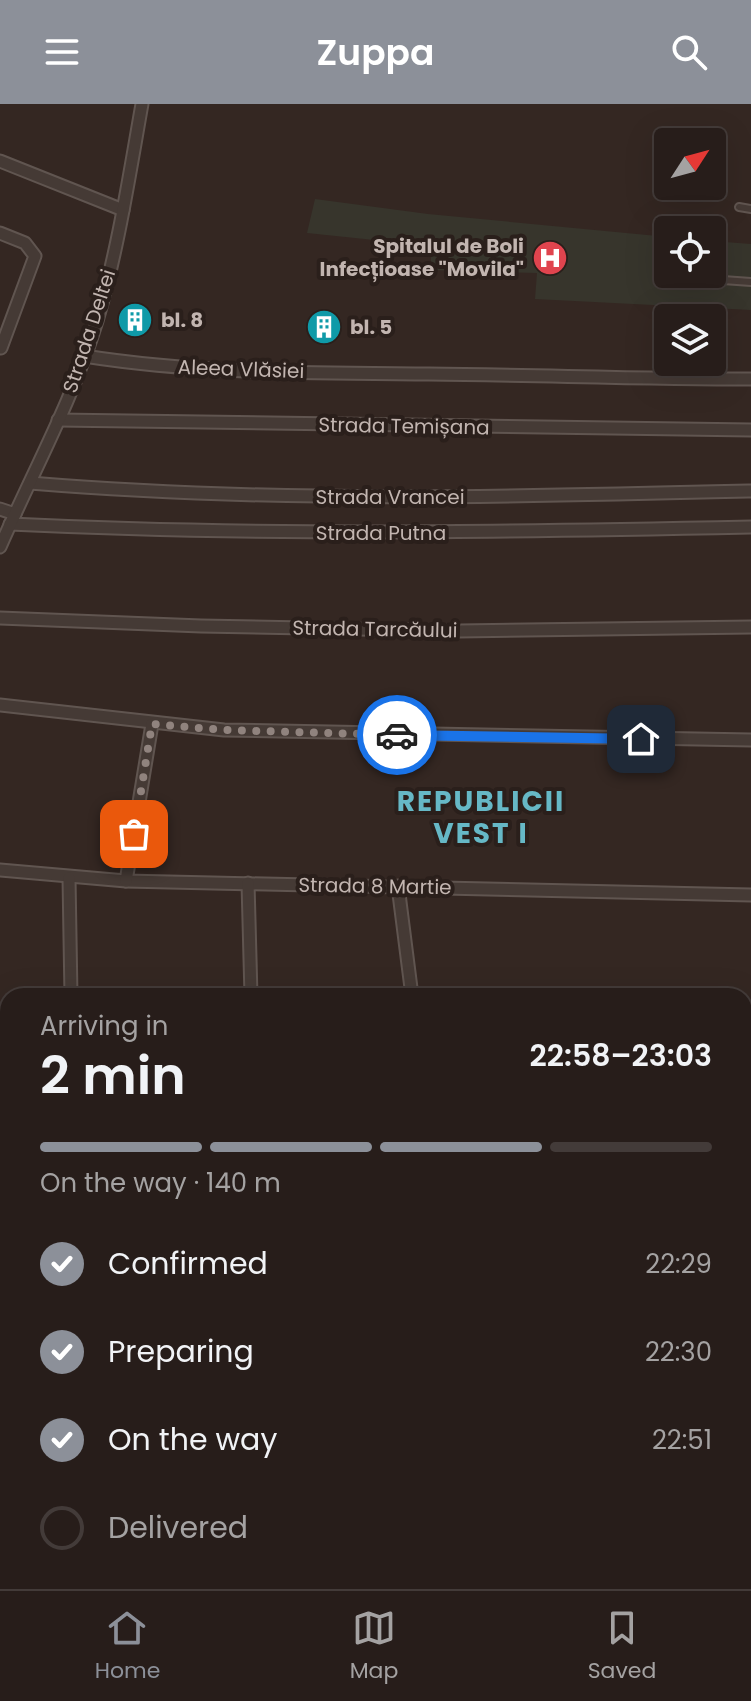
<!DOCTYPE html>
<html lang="en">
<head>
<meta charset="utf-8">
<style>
	body { margin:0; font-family:Poppins,sans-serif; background:#332a27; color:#f1f3f6; height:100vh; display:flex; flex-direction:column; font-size:30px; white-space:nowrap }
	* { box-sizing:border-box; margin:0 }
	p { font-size:26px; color:#a4a2a2 }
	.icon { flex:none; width:44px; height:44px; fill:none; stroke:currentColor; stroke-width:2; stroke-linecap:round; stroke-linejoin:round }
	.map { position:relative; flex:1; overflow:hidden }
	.sheet { position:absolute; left:0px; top:884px; width:752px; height:602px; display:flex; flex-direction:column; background:#271d1a; border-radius:24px 24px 0 0; box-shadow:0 8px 32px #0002,0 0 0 2px #433b39 }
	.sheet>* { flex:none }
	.needle { width:52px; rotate:54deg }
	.buttons { position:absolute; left:654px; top:24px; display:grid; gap:16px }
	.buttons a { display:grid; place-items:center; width:72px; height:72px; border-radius:8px; background:#271d1a; box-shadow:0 8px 32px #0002,0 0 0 2px #433b39; font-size:40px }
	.pin { position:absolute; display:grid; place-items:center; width:68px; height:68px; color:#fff; margin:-34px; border-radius:16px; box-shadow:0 4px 12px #0006 }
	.courier { position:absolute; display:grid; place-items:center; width:80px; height:80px; margin:-40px; border:6px solid #1a73e8; border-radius:50%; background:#fff; color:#222; box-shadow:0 2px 10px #0007 }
	.headline em { font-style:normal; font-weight:600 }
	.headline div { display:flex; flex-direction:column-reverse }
	.headline { display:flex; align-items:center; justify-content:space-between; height:136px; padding:0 40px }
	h1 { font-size:52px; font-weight:600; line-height:60px }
	.bar { display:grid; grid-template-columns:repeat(4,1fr); gap:12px 8px; align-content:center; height:96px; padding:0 40px }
	.bar i { height:10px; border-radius:6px; background:#433b39 }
	.bar .active { background:#8c9099 }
	.bar p { grid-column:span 4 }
	ol { padding:0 40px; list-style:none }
	li { display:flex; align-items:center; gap:24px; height:88px }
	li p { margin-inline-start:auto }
	li .icon { padding:8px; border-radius:50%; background:#8c9099; color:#fff; stroke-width:4 }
	li:last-child { color:#a4a2a2 }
	li i { width:44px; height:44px; border:4px solid #433b39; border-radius:50% }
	header { display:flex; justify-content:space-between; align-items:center; height:104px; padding:0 40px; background:#8c9099; color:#fff; font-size:36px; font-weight:600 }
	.tabs { display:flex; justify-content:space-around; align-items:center; height:112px; border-top:2px solid #433b39; background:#271d1a; font-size:22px; color:#a4a2a2 }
	.tabs a { display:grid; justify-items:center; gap:4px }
	.tabs .active { color:#8c9099 }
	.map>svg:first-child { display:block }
	.medical { fill:#37352c }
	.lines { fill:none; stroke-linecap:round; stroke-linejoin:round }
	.service-casing { stroke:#605550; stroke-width:10 }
	.minor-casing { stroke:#605550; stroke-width:15 }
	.tertiary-casing { stroke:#605550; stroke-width:18 }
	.service { stroke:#453a35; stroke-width:6 }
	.minor { stroke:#453a35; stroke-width:11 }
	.tertiary { stroke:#453a35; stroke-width:14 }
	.done { stroke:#90837e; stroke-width:8; stroke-dasharray:0 14.4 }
	.route { stroke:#1a73e8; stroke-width:10 }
	.labels { text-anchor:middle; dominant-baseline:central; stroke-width:8; stroke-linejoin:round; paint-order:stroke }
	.poi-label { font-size:20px; font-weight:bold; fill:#c2b5b0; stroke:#2a1f1b; text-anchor:start }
	.street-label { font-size:20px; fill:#c2b5b0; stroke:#2a1f1b }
	.district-label { font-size:28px; font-weight:bold; letter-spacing:2px; fill:#66b8c6; stroke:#2a1f1b }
</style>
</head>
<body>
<header><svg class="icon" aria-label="menu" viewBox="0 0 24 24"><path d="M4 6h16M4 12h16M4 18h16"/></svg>Zuppa<svg class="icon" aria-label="search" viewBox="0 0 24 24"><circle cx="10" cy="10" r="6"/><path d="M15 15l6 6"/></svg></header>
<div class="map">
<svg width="751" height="1485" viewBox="0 0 751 1485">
	<rect width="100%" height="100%" fill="#342722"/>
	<polygon class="medical" points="315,95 428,110 668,133 668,170 712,170 712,137 751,140 751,206 535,195 537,169 430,166 432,142 307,129"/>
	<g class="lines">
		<g class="service-casing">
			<g id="service">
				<polyline points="739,103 751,105"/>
				<polyline points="709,175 751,178"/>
			</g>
		</g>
		<g class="minor-casing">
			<g id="minor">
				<polyline points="0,57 123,106"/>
				<polyline points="0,129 25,139 35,152 1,244"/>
				<path d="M84 252C198 270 315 269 429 270 537 271 644 275 751 275"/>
				<polyline points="58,316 751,326"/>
				<path d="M30 379C271 399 509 393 751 387"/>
				<polyline points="0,405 15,410"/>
				<path d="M10 420C257 432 504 428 751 423"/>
				<path d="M0 443C33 368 73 295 97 217 118 146 129 73 142 0"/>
				<polyline points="0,514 201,522 459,527 751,523"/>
				<polyline points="0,601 224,626 751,636"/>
				<polyline points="0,766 126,777 751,791"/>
				<polyline points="69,774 71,892"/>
				<polyline points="126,777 152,620"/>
				<polyline points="248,779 251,892"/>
				<polyline points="398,782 412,892"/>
				<polyline points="744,991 751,990"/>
				<polyline points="744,1187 751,1186"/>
				<polyline points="0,1285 8,1416"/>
				<polyline points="47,1478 52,1485"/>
				<polyline points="522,1485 532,1478"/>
				<polyline points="653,1485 654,1478"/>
			</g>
		</g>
		<g class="tertiary-casing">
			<g id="tertiary">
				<polyline points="744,1410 751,1410"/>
				<polyline points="0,1417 8,1415"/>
			</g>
		</g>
		<use href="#service" class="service"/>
		<use href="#minor" class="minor"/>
		<use href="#tertiary" class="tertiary"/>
	</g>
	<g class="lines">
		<polyline class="done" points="134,730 152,620 224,626 397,631"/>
		<polyline class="route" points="397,631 641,635"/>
	</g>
	<defs>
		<g id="hospital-disc" transform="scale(1.8)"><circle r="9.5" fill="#e0444e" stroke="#2a1f1b"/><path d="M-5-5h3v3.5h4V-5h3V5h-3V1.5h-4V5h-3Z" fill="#fff"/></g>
		<g id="building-disc" transform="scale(1.8)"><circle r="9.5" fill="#0f9aa8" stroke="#2a1f1b"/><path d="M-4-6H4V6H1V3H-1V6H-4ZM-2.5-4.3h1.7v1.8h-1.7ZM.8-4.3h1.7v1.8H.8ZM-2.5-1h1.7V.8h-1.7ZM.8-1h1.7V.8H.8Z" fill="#fff"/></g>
	</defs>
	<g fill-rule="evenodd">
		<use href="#hospital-disc" x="550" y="154"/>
		<use href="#building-disc" x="135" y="216"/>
		<use href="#building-disc" x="324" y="223"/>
	</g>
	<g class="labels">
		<g class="poi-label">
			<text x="524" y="142" text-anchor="end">Spitalul de Boli<tspan x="524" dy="23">Infecțioase "Movila"</tspan></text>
			<text x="161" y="216">bl. 8</text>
			<text x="350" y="223">bl. 5</text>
		</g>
		<g class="street-label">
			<text transform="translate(89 227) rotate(-72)">Strada Deltei</text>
			<text transform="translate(241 265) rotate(2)">Aleea Vlăsiei</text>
			<text transform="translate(404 322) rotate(1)">Strada Temișana</text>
			<text x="390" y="393">Strada Vrancei</text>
			<text x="381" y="429">Strada Putna</text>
			<text transform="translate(375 525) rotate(1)">Strada Tarcăului</text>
			<text transform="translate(375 782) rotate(1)">Strada 8 Martie</text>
		</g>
		<g class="district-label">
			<text x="481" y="697">REPUBLICII<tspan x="481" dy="32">VEST I</tspan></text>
		</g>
	</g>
</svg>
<div class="buttons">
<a><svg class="needle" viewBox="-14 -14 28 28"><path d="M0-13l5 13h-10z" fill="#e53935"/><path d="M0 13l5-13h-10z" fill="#a4a2a2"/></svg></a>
<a><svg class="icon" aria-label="locate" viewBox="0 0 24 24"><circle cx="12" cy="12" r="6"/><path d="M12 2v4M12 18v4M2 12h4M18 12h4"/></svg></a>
<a><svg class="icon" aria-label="layers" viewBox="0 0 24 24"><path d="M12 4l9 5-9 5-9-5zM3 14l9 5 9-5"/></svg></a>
</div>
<div class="pin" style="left:134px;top:730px;background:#ea580c"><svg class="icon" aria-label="bag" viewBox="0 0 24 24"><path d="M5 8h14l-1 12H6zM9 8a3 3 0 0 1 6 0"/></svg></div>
<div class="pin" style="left:641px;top:635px;background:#1f2937"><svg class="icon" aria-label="home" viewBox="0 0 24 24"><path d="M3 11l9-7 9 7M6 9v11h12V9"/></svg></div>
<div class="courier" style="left:397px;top:631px"><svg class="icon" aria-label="car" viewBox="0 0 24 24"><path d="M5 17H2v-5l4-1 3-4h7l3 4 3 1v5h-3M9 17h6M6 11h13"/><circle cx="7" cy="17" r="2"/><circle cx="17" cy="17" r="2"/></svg></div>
<section class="sheet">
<div class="headline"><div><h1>2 min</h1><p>Arriving in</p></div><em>22:58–23:03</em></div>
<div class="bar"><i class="active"></i><i class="active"></i><i class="active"></i><i></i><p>On the way · 140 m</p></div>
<ol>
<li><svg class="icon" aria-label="check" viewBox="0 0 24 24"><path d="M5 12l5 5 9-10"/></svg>Confirmed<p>22:29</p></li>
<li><svg class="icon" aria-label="check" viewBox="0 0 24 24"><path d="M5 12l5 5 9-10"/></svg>Preparing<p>22:30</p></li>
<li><svg class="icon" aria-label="check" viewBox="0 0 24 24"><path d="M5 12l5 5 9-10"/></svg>On the way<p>22:51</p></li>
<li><i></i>Delivered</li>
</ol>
</section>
</div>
<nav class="tabs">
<a class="active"><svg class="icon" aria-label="home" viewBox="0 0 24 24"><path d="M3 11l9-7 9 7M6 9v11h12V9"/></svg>Home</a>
<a><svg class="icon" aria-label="map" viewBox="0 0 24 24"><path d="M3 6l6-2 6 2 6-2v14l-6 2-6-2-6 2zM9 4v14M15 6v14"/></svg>Map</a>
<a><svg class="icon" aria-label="saved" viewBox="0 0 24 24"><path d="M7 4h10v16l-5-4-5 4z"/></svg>Saved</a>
</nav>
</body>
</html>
